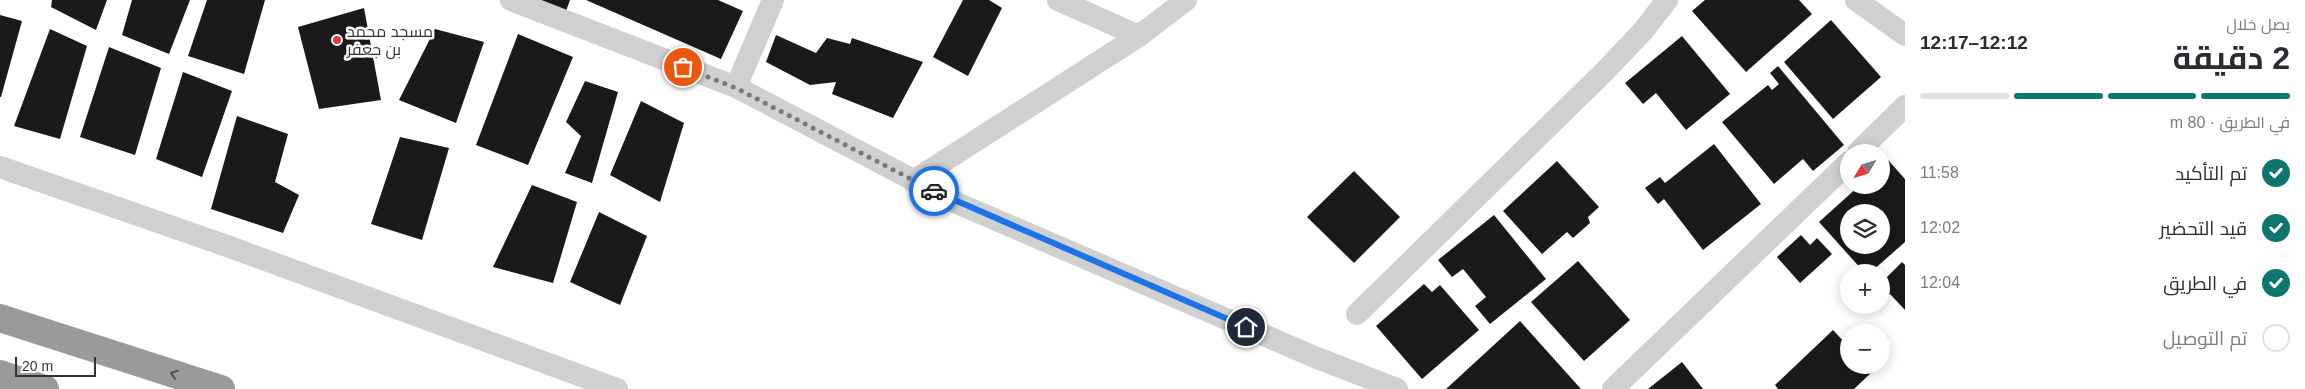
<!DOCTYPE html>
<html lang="ar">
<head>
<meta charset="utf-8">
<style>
	body { margin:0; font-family:Arial,Cairo,sans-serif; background:#f2f2f3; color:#2b2b33; direction:rtl; height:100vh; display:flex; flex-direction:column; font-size:19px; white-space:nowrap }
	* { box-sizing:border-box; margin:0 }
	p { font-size:16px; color:#7c7c81 }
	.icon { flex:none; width:28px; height:28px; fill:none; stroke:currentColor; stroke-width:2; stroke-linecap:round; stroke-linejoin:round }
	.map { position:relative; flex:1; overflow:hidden; direction:ltr }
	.side { display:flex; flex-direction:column; background:#fff; width:400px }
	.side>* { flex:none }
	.needle { width:32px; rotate:232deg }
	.controls { position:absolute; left:1840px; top:144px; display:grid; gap:10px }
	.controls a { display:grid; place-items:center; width:50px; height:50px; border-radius:50%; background:#fff; box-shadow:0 2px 12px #0003; font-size:25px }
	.scale { position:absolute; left:15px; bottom:12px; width:81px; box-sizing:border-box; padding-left:5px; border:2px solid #333; border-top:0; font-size:14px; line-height:18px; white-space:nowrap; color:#333; -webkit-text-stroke:4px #fff; paint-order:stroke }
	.pin { position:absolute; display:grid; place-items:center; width:42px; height:42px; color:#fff; margin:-21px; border:2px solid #fff; border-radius:50%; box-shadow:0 1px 5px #0007 }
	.courier { position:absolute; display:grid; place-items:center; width:50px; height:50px; margin:-25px; border:4px solid #1a73e8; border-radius:50%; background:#fff; color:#222; box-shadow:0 1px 6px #0007 }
	.head em { font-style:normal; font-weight:700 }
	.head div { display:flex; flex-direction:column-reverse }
	.head { display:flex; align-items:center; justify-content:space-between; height:85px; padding:0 15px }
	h1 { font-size:32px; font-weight:700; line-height:38px }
	.bar { display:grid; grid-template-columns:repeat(4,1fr); gap:8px 5px; align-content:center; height:60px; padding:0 15px }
	.bar i { height:6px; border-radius:4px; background:#e1e1e2 }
	.bar .selected { background:#0f766e }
	.bar p { grid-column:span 4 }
	ol { padding:0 15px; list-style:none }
	li { display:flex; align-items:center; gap:15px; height:55px }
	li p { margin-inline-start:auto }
	li .icon { padding:5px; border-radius:50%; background:#0f766e; color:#fff; stroke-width:4 }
	li:last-child { color:#7c7c81 }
	li i { width:28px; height:28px; border:2px solid #e1e1e2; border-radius:50% }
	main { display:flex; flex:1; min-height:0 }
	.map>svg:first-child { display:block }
	.building { fill:#1a1a1a; fill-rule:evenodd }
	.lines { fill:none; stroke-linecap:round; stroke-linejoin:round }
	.street { stroke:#d0d0d0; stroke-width:22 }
	.highway { stroke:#9a9a9a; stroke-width:28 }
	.oneway { stroke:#525252 }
	.done { stroke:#7a7a7a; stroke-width:5; stroke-dasharray:0 9 }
	.route { stroke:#1a73e8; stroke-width:6 }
	.poi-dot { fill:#e63946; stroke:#fff; stroke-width:2 }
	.labels { text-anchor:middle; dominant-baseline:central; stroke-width:5; stroke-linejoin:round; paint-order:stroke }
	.poi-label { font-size:16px; fill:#333; stroke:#fff; text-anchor:start }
</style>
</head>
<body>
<main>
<section class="side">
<div class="head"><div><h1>2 دقيقة</h1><p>يصل خلال</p></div><em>12:12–12:17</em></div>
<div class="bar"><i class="selected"></i><i class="selected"></i><i class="selected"></i><i></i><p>في الطريق · 80 m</p></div>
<ol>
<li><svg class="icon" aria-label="check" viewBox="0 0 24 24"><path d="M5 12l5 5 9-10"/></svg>تم التأكيد<p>11:58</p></li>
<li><svg class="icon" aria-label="check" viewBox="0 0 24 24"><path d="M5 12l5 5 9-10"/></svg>قيد التحضير<p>12:02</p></li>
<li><svg class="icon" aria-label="check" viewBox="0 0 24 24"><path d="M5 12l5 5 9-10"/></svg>في الطريق<p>12:04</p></li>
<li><i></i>تم التوصيل</li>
</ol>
</section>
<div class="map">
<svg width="1905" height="389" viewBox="0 0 1905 389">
	<rect width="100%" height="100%" fill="#fff"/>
	<g class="building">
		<polygon points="52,0 107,0 96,30 51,7"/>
		<polygon points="132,0 190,0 169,54 122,35"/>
		<polygon points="207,0 265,0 244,74 188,56"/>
		<polygon points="535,0 570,0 566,11"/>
		<polygon points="586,0 718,0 743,11 721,59"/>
		<polygon points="963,0 989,0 1002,8 968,76 933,57"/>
		<polygon points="1705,0 1799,0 1812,14 1746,72 1692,11"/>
		<polygon points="364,8 381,100 319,109 298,27"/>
		<polygon points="0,15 22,21 1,97 0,97"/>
		<polygon points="1831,20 1881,77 1833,119 1784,62"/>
		<polygon points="50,29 87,46 60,139 14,126"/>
		<polygon points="435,29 484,42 456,123 399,100"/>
		<polygon points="518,34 573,57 528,165 476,145"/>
		<polygon points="776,35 816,53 827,38 850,44 852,38 923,62 893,118 832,94 836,82 810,85 766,62"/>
		<polygon points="1682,36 1730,94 1686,130 1656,93 1643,104 1625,83"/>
		<polygon points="109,47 161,68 135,155 80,137"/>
		<polygon points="1778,66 1844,145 1813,171 1803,159 1774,184 1722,122 1768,85 1772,90 1779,84 1770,73"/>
		<polygon points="183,72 232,91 202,177 156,159"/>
		<polygon points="585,81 618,92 592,183 565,173 581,136 566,122"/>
		<polygon points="641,101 684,123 660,202 610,175"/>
		<polygon points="237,116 288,134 275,182 299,195 283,233 211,209"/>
		<polygon points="400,137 449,148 422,240 371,224"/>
		<polygon points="1714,144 1761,204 1703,250 1664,199 1658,204 1645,188 1660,177 1665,183"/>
		<path d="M1888 160 1905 179V242L1871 272H1864L1819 222 1860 185H1881V166ZM1849 212H1881V245H1849Z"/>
		<polygon points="1557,161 1599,207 1588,217 1590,223 1573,238 1567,232 1542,254 1503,211"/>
		<polygon points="1354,171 1400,217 1354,263 1307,217"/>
		<polygon points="532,185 577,202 553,283 493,267"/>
		<polygon points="599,212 647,236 620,305 570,282"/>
		<polygon points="1494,215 1546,279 1490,324 1475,306 1486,297 1463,269 1452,277 1438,260"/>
		<polygon points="1801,235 1810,245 1817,238 1832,254 1800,283 1777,257"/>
		<polygon points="1578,261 1630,320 1584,361 1531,302"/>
		<polygon points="1902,262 1905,265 1905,310 1890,294 1881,303 1881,283"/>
		<polygon points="1424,284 1432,292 1440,285 1479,330 1422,379 1376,326"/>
		<polygon points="1520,321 1581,389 1446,389"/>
		<polygon points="1833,330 1849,347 1849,365 1866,365 1872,372 1854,389 1778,389 1775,385"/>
		<polygon points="1682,362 1703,389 1648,389"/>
	</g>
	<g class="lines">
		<g class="street">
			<polyline points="511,0 736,87 959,204 1317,358 1397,389"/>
			<polyline points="1058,0 1139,36"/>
			<polyline points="1856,0 1905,35"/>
			<polyline points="736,87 773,0"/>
			<polyline points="1858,152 1905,106"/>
			<polyline points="0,167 227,246 617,389"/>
			<polyline points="913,181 1139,36 1186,0"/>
			<polyline points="1357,314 1606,70 1643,31 1667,0"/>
			<polyline points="1613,389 1849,162"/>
		</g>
		<g class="highway">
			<polyline points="0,318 221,389"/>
			<polyline points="0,374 45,389"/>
		</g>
	</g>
	<defs><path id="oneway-chevron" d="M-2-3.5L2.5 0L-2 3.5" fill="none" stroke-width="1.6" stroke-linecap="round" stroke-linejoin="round" transform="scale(1.25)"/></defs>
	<use class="oneway" href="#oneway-chevron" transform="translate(174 374) rotate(-162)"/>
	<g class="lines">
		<polyline class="done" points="683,67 736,88 934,191"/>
		<polyline class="route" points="934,191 1246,327"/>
	</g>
	<circle class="poi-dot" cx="337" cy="40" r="5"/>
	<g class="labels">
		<g class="poi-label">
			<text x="347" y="31">مسجد محمد<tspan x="347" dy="18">بن جعفر</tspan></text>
		</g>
	</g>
</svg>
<div class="controls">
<a><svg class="needle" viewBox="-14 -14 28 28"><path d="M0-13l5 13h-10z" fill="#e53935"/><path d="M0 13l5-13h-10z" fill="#7c7c81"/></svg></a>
<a><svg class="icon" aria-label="layers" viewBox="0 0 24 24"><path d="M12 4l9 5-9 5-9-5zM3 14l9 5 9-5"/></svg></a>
<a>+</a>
<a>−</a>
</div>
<div class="scale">20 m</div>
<div class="pin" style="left:683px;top:67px;background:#ea580c"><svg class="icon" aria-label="bag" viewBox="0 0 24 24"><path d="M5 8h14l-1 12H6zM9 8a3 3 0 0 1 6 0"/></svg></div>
<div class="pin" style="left:1246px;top:327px;background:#1f2937"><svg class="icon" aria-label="home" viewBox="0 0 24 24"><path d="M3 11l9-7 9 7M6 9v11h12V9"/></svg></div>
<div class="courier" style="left:934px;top:191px"><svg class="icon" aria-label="car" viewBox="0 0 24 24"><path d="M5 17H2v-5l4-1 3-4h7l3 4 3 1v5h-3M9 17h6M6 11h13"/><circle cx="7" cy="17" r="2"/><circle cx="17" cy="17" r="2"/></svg></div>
</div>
</main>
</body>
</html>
